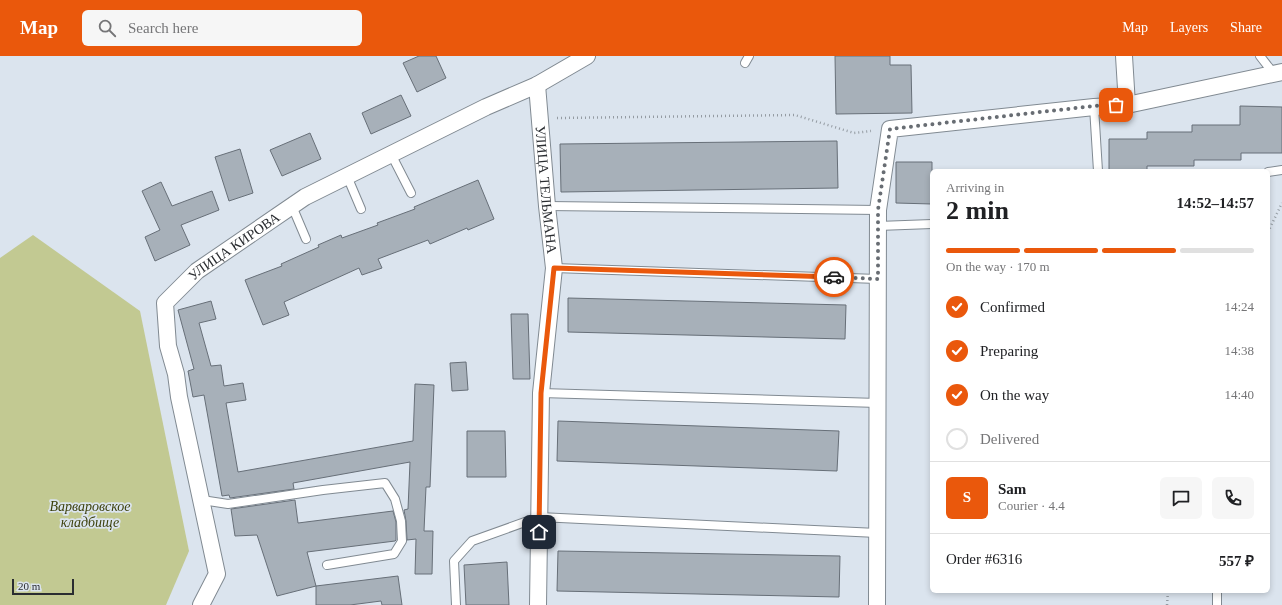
<!DOCTYPE html>
<html lang="en">
<head>
<meta charset="utf-8">
<style>
	body { margin:0; font-family:Georgia,serif; background:#f6f6f6; color:#202124; height:100vh; display:flex; flex-direction:column; font-size:15px; white-space:nowrap }
	* { box-sizing:border-box; margin:0 }
	p { font-size:13px; color:#757577 }
	.icon { flex:none; width:22px; height:22px; fill:none; stroke:currentColor; stroke-width:2; stroke-linecap:round; stroke-linejoin:round }
	.map { position:relative; flex:1; overflow:hidden }
	.details { position:absolute; left:930px; top:113px; width:340px; height:424px; display:flex; flex-direction:column; background:#fff; border-radius:6px; box-shadow:0 2px 6px #0003 }
	.details>* { flex:none }
	.scale { position:absolute; left:12px; bottom:10px; width:62px; box-sizing:border-box; padding-left:4px; border:2px solid #2a2d31; border-top:0; font-size:11px; line-height:14px; white-space:nowrap; color:#2a2d31; -webkit-text-stroke:3px #dbe4ee; paint-order:stroke }
	.pin { position:absolute; display:grid; place-items:center; width:34px; height:34px; color:#fff; margin:-17px; border-radius:8px; box-shadow:0 2px 6px #0006 }
	.courier { position:absolute; display:grid; place-items:center; width:40px; height:40px; margin:-20px; border:3px solid #ea580c; border-radius:50%; background:#fff; color:#222; box-shadow:0 1px 5px #0007 }
	.headline em { font-style:normal; font-weight:700 }
	.headline div { display:flex; flex-direction:column-reverse }
	.headline { display:flex; align-items:center; justify-content:space-between; height:68px; padding:0 16px }
	h1 { font-size:26px; font-weight:700; line-height:30px }
	.bar { display:grid; grid-template-columns:repeat(4,1fr); gap:6px 4px; align-content:center; height:48px; padding:0 16px }
	.bar i { height:5px; border-radius:3px; background:#e0e0e0 }
	.bar .current { background:#ea580c }
	.bar p { grid-column:span 4 }
	.line { display:flex; align-items:center; gap:10px; padding:0 16px; border-top:1px solid #e0e0e0 }
	.line div { flex:1 }
	.round { display:grid; place-items:center; flex:none; width:42px; height:42px; border-radius:6px; background:#f6f6f6 }
	ol { padding:0 16px; list-style:none }
	li { display:flex; align-items:center; gap:12px; height:44px }
	li p { margin-inline-start:auto }
	li .icon { padding:4px; border-radius:50%; background:#ea580c; color:#fff; stroke-width:4 }
	li:last-child { color:#757577 }
	li i { width:22px; height:22px; border:2px solid #e0e0e0; border-radius:50% }
	header { display:flex; align-items:center; gap:24px; box-sizing:border-box; height:56px; padding:0 20px; background:#ea580c; color:#fff }
	header strong { font-size:19px }
	nav { display:flex; gap:22px; margin-inline-start:auto; font-size:14px }
	.search { width:280px; height:36px; background:#f6f6f6; display:flex; align-items:center; gap:10px; box-sizing:border-box; padding:0 14px; border-radius:6px; color:#757577; font-size:15px }
	.map>svg:first-child { display:block }
	.green { fill:#c2c992 }
	.building { fill:#a7b0b9; stroke:#676f78 }
	.lines { fill:none; stroke-linecap:round; stroke-linejoin:round }
	.lane-casing { stroke:#818a92; stroke-width:10 }
	.street-casing { stroke:#818a92; stroke-width:18 }
	.path { stroke:#949ba2; stroke-width:2.5; stroke-dasharray:1 3; stroke-linecap:butt }
	.lane { stroke:#fff; stroke-width:8 }
	.street { stroke:#fff; stroke-width:16 }
	.done { stroke:#686d73; stroke-width:4; stroke-dasharray:0 7.2 }
	.route { stroke:#ea580c; stroke-width:5 }
	.labels { text-anchor:middle; dominant-baseline:central; stroke-width:3.5; stroke-linejoin:round; paint-order:stroke }
	.street-label { font-size:14px; fill:#2a2d31; stroke:#dbe4ee }
	.park-label { font-size:14px; font-style:italic; fill:#3c400b; stroke:#dbe4ee }
</style>
</head>
<body>
<header>
<strong>Map</strong>
<div class="search"><svg class="icon" aria-label="search" viewBox="0 0 24 24"><circle cx="10" cy="10" r="6"/><path d="M15 15l6 6"/></svg>Search here</div>
<nav><a>Map</a><a>Layers</a><a>Share</a></nav>
</header>
<div class="map">
<svg width="1282" height="549" viewBox="0 0 1282 549">
	<rect width="100%" height="100%" fill="#dbe4ee"/>
	<polygon class="green" points="33,179 140,255 189,495 166,549 0,549 0,202"/>
	<g class="building">
		<polygon points="419,0 436,0 446,22 417,36 403,7"/>
		<polygon points="835,0 890,0 890,9 911,9 912,57 836,58"/>
		<polygon points="401,39 411,60 371,78 362,57"/>
		<polygon points="1240,50 1282,51 1282,97 1241,97 1241,104 1194,104 1194,110 1147,110 1147,115 1109,115 1109,83 1147,83 1147,76 1192,76 1192,69 1240,69"/>
		<polygon points="310,77 321,103 282,120 270,94"/>
		<polygon points="837,85 838,132 561,136 560,88"/>
		<polygon points="240,93 253,137 229,145 215,101"/>
		<polygon points="896,106 932,106 932,148 896,147"/>
		<polygon points="478,124 494,163 468,174 467,172 430,188 428,184 378,203 382,212 362,219 359,212 284,246 289,259 263,269 245,224 282,210 281,208 319,191 318,189 341,179 342,182 378,169 377,167 415,153 414,151"/>
		<polygon points="161,126 172,150 212,135 219,154 181,169 190,189 155,205 145,181 160,174 142,135"/>
		<polygon points="568,242 846,249 845,283 568,276"/>
		<polygon points="211,245 216,263 199,267 211,310 221,309 224,330 243,327 246,344 226,347 238,416 413,385 415,328 434,329 430,431 426,431 424,475 433,475 432,518 415,518 416,483 407,484 406,465 404,454 408,453 410,406 293,427 294,433 230,442 229,439 222,440 204,339 193,341 188,315 194,313 178,254"/>
		<polygon points="511,258 528,258 530,323 513,323"/>
		<polygon points="466,306 468,334 452,335 450,307"/>
		<polygon points="558,365 839,375 837,415 557,405"/>
		<polygon points="467,375 505,375 506,421 467,421"/>
		<polygon points="295,444 298,467 393,455 396,466 396,484 395,485 307,496 316,530 277,540 257,479 235,480 231,453"/>
		<polygon points="558,495 840,500 839,541 557,535"/>
		<polygon points="507,506 509,549 466,549 464,509"/>
		<polygon points="398,520 402,549 382,549 381,545 350,549 316,549 316,530"/>
	</g>
	<g class="lines">
		<g class="lane-casing">
			<g id="lane">
				<polyline points="1260,0 1274,18"/>
				<polyline points="745,7 749,0"/>
				<polyline points="1094,51 1098,115"/>
				<polyline points="391,98 411,137"/>
				<polyline points="1268,116 1282,114"/>
				<polyline points="347,120 361,153"/>
				<polyline points="292,150 306,183"/>
				<polyline points="547,150 878,154"/>
				<polyline points="878,170 932,168"/>
				<polyline points="554,212 878,223"/>
				<polyline points="541,337 878,347"/>
				<polyline points="202,444 228,448 323,434 385,427 395,443 401,465 402,485 394,498 327,509"/>
				<polyline points="456,549 454,505 472,485 539,461 877,477"/>
				<polyline points="1217,549 1217,535"/>
			</g>
		</g>
		<g class="street-casing">
			<g id="street">
				<polyline points="1124,0 1127,49"/>
				<path id="s1" d="M537 29 547 150 554 212 541 337 538 549"/>
				<path id="s2" d="M201 549 217 518 179 341 176 318 168 290 165 247 197 215 305 141 486 51 537 29 587 0"/>
				<polyline points="877,549 878,154 890,73 1094,51 1127,49 1282,16"/>
			</g>
		</g>
		<g class="path">
			<polyline points="557,62 795,59 854,77 871,75"/>
			<polyline points="1268,176 1282,147"/>
			<polyline points="1167,549 1168,535"/>
		</g>
		<use href="#lane" class="lane"/>
		<use href="#street" class="street"/>
	</g>
	<g class="lines">
		<polyline class="done" points="834,221 878,223 878,154 890,73 1094,50 1116,49"/>
		<polyline class="route" points="539,476 541,337 554,212 834,221"/>
	</g>
	<g class="labels">
		<g class="street-label">
			<text stroke="none"><textPath href="#s1" startOffset="105">УЛИЦА ТЕЛЬМАНА</textPath></text>
			<text stroke="none"><textPath href="#s2" startOffset="401">УЛИЦА КИРОВА</textPath></text>
		</g>
		<g class="park-label">
			<text x="90" y="450">Варваровское<tspan x="90" dy="16">кладбище</tspan></text>
		</g>
	</g>
</svg>
<div class="scale">20 m</div>
<div class="pin" style="left:1116px;top:49px;background:#ea580c"><svg class="icon" aria-label="bag" viewBox="0 0 24 24"><path d="M5 8h14l-1 12H6zM9 8a3 3 0 0 1 6 0"/></svg></div>
<div class="pin" style="left:539px;top:476px;background:#1f2937"><svg class="icon" aria-label="home" viewBox="0 0 24 24"><path d="M3 11l9-7 9 7M6 9v11h12V9"/></svg></div>
<div class="courier" style="left:834px;top:221px"><svg class="icon" aria-label="car" viewBox="0 0 24 24"><path d="M5 17H2v-5l4-1 3-4h7l3 4 3 1v5h-3M9 17h6M6 11h13"/><circle cx="7" cy="17" r="2"/><circle cx="17" cy="17" r="2"/></svg></div>
<section class="details">
<div class="headline"><div><h1>2 min</h1><p>Arriving in</p></div><em>14:52–14:57</em></div>
<div class="bar"><i class="current"></i><i class="current"></i><i class="current"></i><i></i><p>On the way · 170 m</p></div>
<ol>
<li><svg class="icon" aria-label="check" viewBox="0 0 24 24"><path d="M5 12l5 5 9-10"/></svg>Confirmed<p>14:24</p></li>
<li><svg class="icon" aria-label="check" viewBox="0 0 24 24"><path d="M5 12l5 5 9-10"/></svg>Preparing<p>14:38</p></li>
<li><svg class="icon" aria-label="check" viewBox="0 0 24 24"><path d="M5 12l5 5 9-10"/></svg>On the way<p>14:40</p></li>
<li><i></i>Delivered</li>
</ol>
<div class="line" style="height:72px"><b class="round" style="background:#ea580c;color:#fff">S</b><div><b>Sam</b><p>Courier · 4.4</p></div><a class="round"><svg class="icon" aria-label="chat" viewBox="0 0 24 24"><path d="M4 5h16v11H9l-5 4z"/></svg></a><a class="round"><svg class="icon" aria-label="phone" viewBox="0 0 24 24"><path d="M5 4h4l2 5-3 2q2 4 5 5l2-3 5 2v4C11 20 4 13 5 4z"/></svg></a></div>
<div class="line" style="height:52px"><div>Order #6316</div><b>557 ₽</b></div>
</section>
</div>
</body>
</html>
